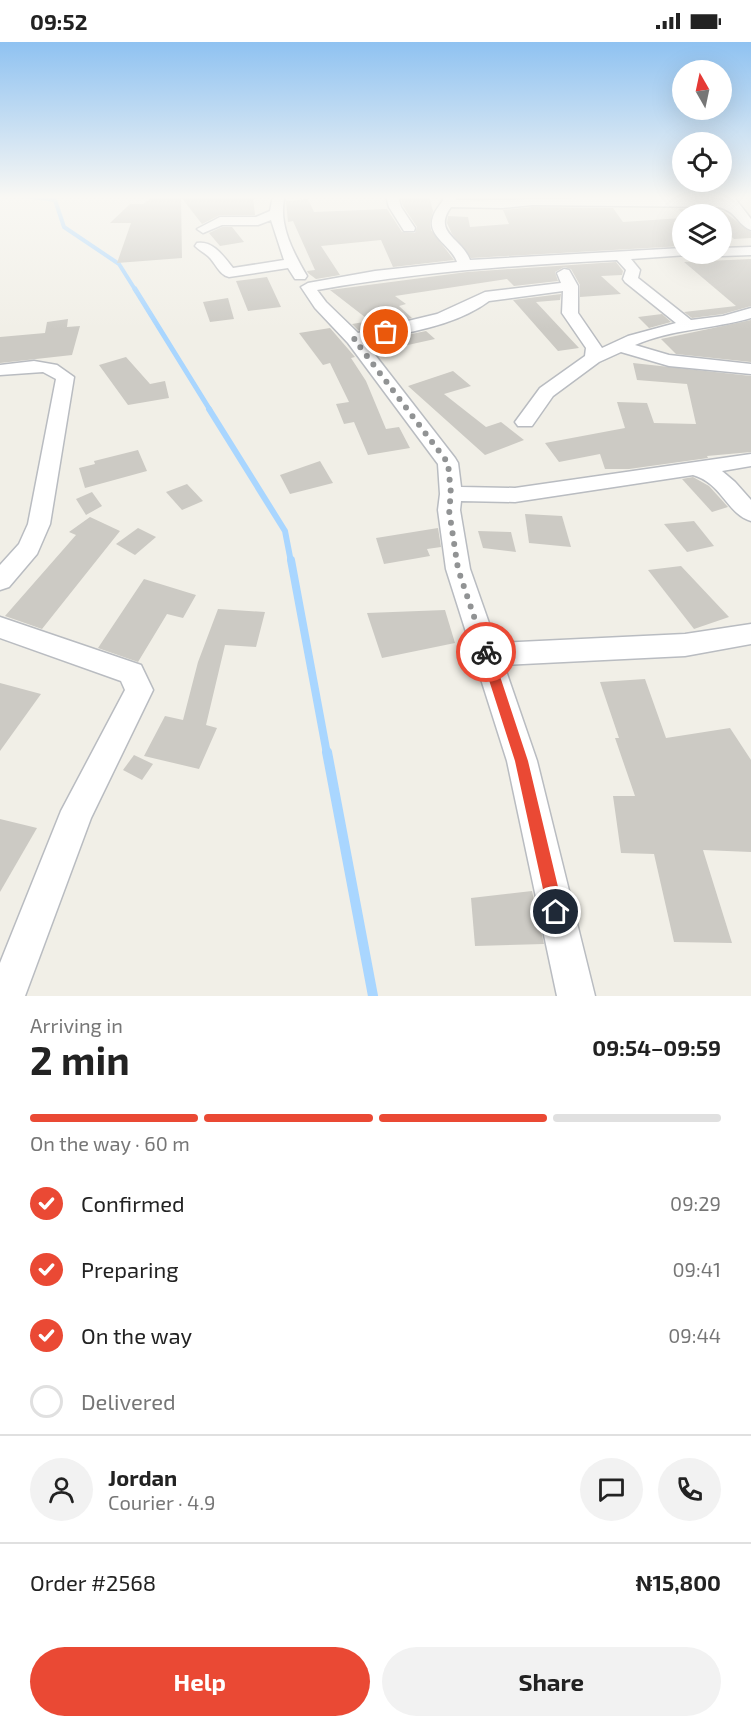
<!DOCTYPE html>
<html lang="en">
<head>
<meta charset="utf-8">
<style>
	body { margin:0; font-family:"Exo 2",sans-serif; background:#f2f2f2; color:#222; height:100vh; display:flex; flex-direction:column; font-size:22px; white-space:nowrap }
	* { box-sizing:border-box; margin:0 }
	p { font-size:20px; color:#767676 }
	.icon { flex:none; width:33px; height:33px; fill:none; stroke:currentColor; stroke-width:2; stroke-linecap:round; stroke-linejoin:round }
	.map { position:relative; height:954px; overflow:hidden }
	.details { display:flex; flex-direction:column; background:#fff; flex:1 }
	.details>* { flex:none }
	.needle { width:39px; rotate:351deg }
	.fabs { position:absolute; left:672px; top:18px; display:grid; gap:12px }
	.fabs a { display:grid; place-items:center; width:60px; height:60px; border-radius:50%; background:#fff; box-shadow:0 6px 24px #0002; font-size:30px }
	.pin { position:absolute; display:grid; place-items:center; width:51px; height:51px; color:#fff; margin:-26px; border:3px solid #fff; border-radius:50%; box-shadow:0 2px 6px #0007 }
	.courier { position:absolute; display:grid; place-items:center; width:60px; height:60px; margin:-30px; border:4px solid #ea4934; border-radius:50%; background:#fff; color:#222; box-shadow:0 2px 8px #0007 }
	.head em { font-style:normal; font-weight:700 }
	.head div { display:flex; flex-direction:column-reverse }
	.head { display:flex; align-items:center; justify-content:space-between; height:102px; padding:0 30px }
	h1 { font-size:39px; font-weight:700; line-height:45px }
	.bar { display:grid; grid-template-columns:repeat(4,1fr); gap:9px 6px; align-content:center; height:72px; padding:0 30px }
	.bar i { height:8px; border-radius:4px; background:#e0e0e0 }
	.bar .active { background:#ea4934 }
	.bar p { grid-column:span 4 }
	.line { display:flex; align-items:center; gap:15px; padding:0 30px; border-top:2px solid #e0e0e0 }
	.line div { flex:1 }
	.round { display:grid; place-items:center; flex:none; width:63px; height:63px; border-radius:32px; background:#f2f2f2 }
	ol { padding:0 30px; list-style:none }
	li { display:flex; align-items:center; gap:18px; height:66px }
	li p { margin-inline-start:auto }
	li .icon { padding:6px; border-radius:50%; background:#ea4934; color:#fff; stroke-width:4 }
	li:last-child { color:#767676 }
	li i { width:33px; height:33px; border:3px solid #e0e0e0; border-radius:50% }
	.action { display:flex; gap:12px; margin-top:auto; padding:12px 30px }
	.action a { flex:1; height:69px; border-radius:36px; background:#ea4934; color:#fff; font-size:24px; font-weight:700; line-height:69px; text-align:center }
	.action a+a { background:#f2f2f2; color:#222 }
	.status { display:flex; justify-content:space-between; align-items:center; height:42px; padding:0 30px; background:#fff; direction:ltr }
	.status svg { height:16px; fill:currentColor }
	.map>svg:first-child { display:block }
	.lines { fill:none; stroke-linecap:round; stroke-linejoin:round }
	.stream-far4 { stroke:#a9d6ff; stroke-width:4 }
	.stream-far3 { stroke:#a9d6ff; stroke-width:5 }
	.stream-far2 { stroke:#a9d6ff; stroke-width:6 }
	.stream-far1 { stroke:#a9d6ff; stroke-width:8 }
	.stream { stroke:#a9d6ff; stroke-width:10 }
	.building { fill:#cccac4 }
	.street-casing { stroke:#b9bcc1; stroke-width:3 }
	.street { fill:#fff; fill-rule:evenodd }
	.route { fill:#ea4934 }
	.done { stroke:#919394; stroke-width:6; stroke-dasharray:0 10.8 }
</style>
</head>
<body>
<div class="status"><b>09:52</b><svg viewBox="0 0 49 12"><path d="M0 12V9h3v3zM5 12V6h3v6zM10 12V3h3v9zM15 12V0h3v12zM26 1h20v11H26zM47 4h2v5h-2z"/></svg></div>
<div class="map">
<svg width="751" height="954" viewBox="0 0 751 954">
	<rect width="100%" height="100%" fill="#f1efe7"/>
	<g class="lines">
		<polyline class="stream-far4" points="24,154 55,158 64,185 119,222 136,249"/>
		<polyline class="stream-far3" points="135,247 210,368"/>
		<polyline class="stream-far2" points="209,367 285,489 291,520"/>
		<polyline class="stream-far1" points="291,518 327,712"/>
		<polyline class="stream" points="327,710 373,954"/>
	</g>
	<g class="building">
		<polygon points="155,154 253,154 255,173 220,173 202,182 181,155 182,216 117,221 131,181 110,181 130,162 143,162"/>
		<polygon points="400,154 429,154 433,169 430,181 431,188 454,218 393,225 381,198 321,204 340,233 316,237 308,231 307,229 315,228 293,179 288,180 286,159 308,157 314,170 387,167 402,190 415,191 417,185 403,164"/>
		<polygon points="532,165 613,166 623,180 682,176 682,204 471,216 452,192 447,181 448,174 468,175 470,185 509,182 503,168"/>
		<polygon points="678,167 723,169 751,190 751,196 734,197 722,186 722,172 684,172"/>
		<polygon points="222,185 232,185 244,200 220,204 209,191"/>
		<polygon points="751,217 751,264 723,272 692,276 684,270 736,264 684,220"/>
		<polygon points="616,220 623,229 622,233 601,234 621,252 580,255 580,243 571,227 564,225 555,230 558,239 514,244 507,237 395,254 406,262 399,264 412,276 359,289 352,282 370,279 330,248 467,230"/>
		<polygon points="267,235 281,265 248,269 236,239"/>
		<polygon points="561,252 560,258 536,260 579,306 558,309 513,258"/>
		<polygon points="228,256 234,277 210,280 203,260"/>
		<polygon points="662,272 671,280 649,286 638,275"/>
		<polygon points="68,277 67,285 80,284 72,313 0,321 0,295 45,291 47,280"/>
		<polygon points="751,278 751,320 676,312 661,297"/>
		<polygon points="330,286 355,315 351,316 366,339 386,387 399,385 410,406 368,413 354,380 344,382 336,362 349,360 330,321 323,323 299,291"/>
		<polygon points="426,289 435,297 376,310 369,301"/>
		<polygon points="126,315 150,342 165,339 169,356 128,363 99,323"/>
		<polygon points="633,321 751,334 751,410 707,414 708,416 629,427 605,427 600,412 559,420 545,401 625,386 617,360 647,361 654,381 696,382 687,342 637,338"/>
		<polygon points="453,329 471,344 444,352 486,385 501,380 524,398 485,413 408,344"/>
		<polygon points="138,408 147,429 85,446 79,426 95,422 94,419"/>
		<polygon points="320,419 333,441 290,452 280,433"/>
		<polygon points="693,435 709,444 728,465 712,470 682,437"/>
		<polygon points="187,442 203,459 182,468 166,450"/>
		<polygon points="92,450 102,464 86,473 76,457"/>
		<polygon points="525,472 562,474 571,505 529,501"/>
		<polygon points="90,475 120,489 42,587 5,574 76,493 69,490"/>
		<polygon points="694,479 714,504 687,510 664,482"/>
		<polygon points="138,486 156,495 135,513 116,502"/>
		<polygon points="438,486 441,505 427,507 430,514 384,522 376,496"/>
		<polygon points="478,489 511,490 516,510 483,506"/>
		<polygon points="681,524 729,575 694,587 648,528"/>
		<polygon points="144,537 196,553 183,576 167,572 138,620 98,606"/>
		<polygon points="218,567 265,570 256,605 225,603 206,683 217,686 199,727 144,714 165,674 183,678 198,620"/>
		<polygon points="445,568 455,601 382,616 367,571"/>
		<polygon points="645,637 666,696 730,686 751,718 751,810 703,808 732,901 674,900 654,812 621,811 613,754 635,754 615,696 619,696 600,640"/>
		<polygon points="0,641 41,652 0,709"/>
		<polygon points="134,713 153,722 142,738 123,728"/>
		<polygon points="0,777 37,786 0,850"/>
		<polygon points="532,849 544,902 475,904 471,856"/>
	</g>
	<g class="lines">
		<g class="street-casing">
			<g id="street">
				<path d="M273 154H285C277 181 294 212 307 234L305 237H295L288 226 229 235C219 233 215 220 208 214 203 210 199 208 195 204L197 201C213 198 224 215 233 226L284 218 271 178 258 183H222L203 191 197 187 220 175H256L270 169Z"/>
				<polygon points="386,154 398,154 401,165 415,186 414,189 404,189 389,165"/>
				<path d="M445 154H457L456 158C517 159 579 155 641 155 668 155 698 152 724 159L721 154H733L751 177V188C737 183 737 169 718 165L532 163 502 166 451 165C432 191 462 196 470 218L682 206V212L687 213 631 217 640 228 638 236 691 278 723 274 751 266V276C713 287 672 287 635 303L669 313 751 322V332L669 324 621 310 599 320 553 354 532 384H518L515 380 540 346 585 314 586 306 562 271 563 249 489 259C454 285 406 290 365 300L455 416 458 421 461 445 515 446 751 412V424L722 429 735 440 751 458V479C727 472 722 441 693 433L515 460 461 459 460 468 470 527 496 601 685 592 751 582V602L685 614 504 623 537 719 595 954H557L507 719 446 527 438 468 440 452 438 422 348 301 315 266 301 245 308 241 375 229 457 220C452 204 426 194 433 175 435 167 442 162 445 154ZM617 218 626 228 623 237 625 240 676 281 628 294 602 306 578 271V244L569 228 564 227 557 231 561 241 485 250 437 272 358 291 326 260 317 248C417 230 516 223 617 218Z"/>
				<polygon points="751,205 751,213 722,214 716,212 722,212 722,206"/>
				<polygon points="34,319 57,323 74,335 50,482 37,512 9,545 0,548 0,523 19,502 28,482 56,337 43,330 0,333 0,323"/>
				<polygon points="0,575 141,623 153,648 91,776 25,954 0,954 0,921 61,769 125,648 121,639 0,596"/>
			</g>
		</g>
		<use href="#street" class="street"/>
	</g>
	<linearGradient id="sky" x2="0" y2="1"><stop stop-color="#8fc2f1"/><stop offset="0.54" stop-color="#f9f8f4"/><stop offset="1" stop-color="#f9f8f4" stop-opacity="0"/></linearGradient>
	<rect width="751" height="287" fill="url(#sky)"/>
	<polygon class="route" points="486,605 492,610 528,719 564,870 561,876 556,878 550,876 548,870 515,719 480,610"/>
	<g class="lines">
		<polyline class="done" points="386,290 354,297 448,421 451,452 449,468 458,527 486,610"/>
	</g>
</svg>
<div class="fabs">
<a><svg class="needle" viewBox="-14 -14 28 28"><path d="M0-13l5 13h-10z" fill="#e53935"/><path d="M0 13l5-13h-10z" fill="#767676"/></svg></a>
<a><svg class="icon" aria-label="locate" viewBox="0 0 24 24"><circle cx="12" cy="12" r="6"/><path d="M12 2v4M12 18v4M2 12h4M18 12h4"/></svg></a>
<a><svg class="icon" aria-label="layers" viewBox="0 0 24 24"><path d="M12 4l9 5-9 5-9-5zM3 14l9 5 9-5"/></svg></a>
</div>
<div class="pin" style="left:386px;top:290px;background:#ea580c"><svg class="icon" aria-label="bag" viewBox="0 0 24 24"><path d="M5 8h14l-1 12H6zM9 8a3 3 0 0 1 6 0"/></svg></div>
<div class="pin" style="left:556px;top:870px;background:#1f2937"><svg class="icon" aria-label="home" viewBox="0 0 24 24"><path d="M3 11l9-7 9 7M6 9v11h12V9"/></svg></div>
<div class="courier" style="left:486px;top:610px"><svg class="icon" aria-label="bike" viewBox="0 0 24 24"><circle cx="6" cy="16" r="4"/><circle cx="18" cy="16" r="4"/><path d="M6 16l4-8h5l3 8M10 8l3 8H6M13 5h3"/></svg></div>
</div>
<section class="details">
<div class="head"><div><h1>2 min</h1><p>Arriving in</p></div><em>09:54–09:59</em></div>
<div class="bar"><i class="active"></i><i class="active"></i><i class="active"></i><i></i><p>On the way · 60 m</p></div>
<ol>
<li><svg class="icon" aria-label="check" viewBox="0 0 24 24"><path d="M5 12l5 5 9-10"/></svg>Confirmed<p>09:29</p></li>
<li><svg class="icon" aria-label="check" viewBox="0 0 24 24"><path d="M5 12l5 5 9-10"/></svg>Preparing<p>09:41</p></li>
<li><svg class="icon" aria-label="check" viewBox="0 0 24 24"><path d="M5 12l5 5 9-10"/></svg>On the way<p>09:44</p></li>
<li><i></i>Delivered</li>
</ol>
<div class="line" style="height:108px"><a class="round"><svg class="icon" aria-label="person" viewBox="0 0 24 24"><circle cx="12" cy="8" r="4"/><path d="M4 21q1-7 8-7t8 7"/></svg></a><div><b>Jordan</b><p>Courier · 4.9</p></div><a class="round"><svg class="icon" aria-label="chat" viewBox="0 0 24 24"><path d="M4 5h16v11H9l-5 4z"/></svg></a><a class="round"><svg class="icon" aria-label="phone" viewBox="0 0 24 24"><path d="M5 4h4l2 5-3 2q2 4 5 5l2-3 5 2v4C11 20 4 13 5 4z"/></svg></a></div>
<div class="line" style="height:78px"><div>Order #2568</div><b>₦15,800</b></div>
<div class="action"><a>Help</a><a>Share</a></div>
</section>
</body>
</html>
